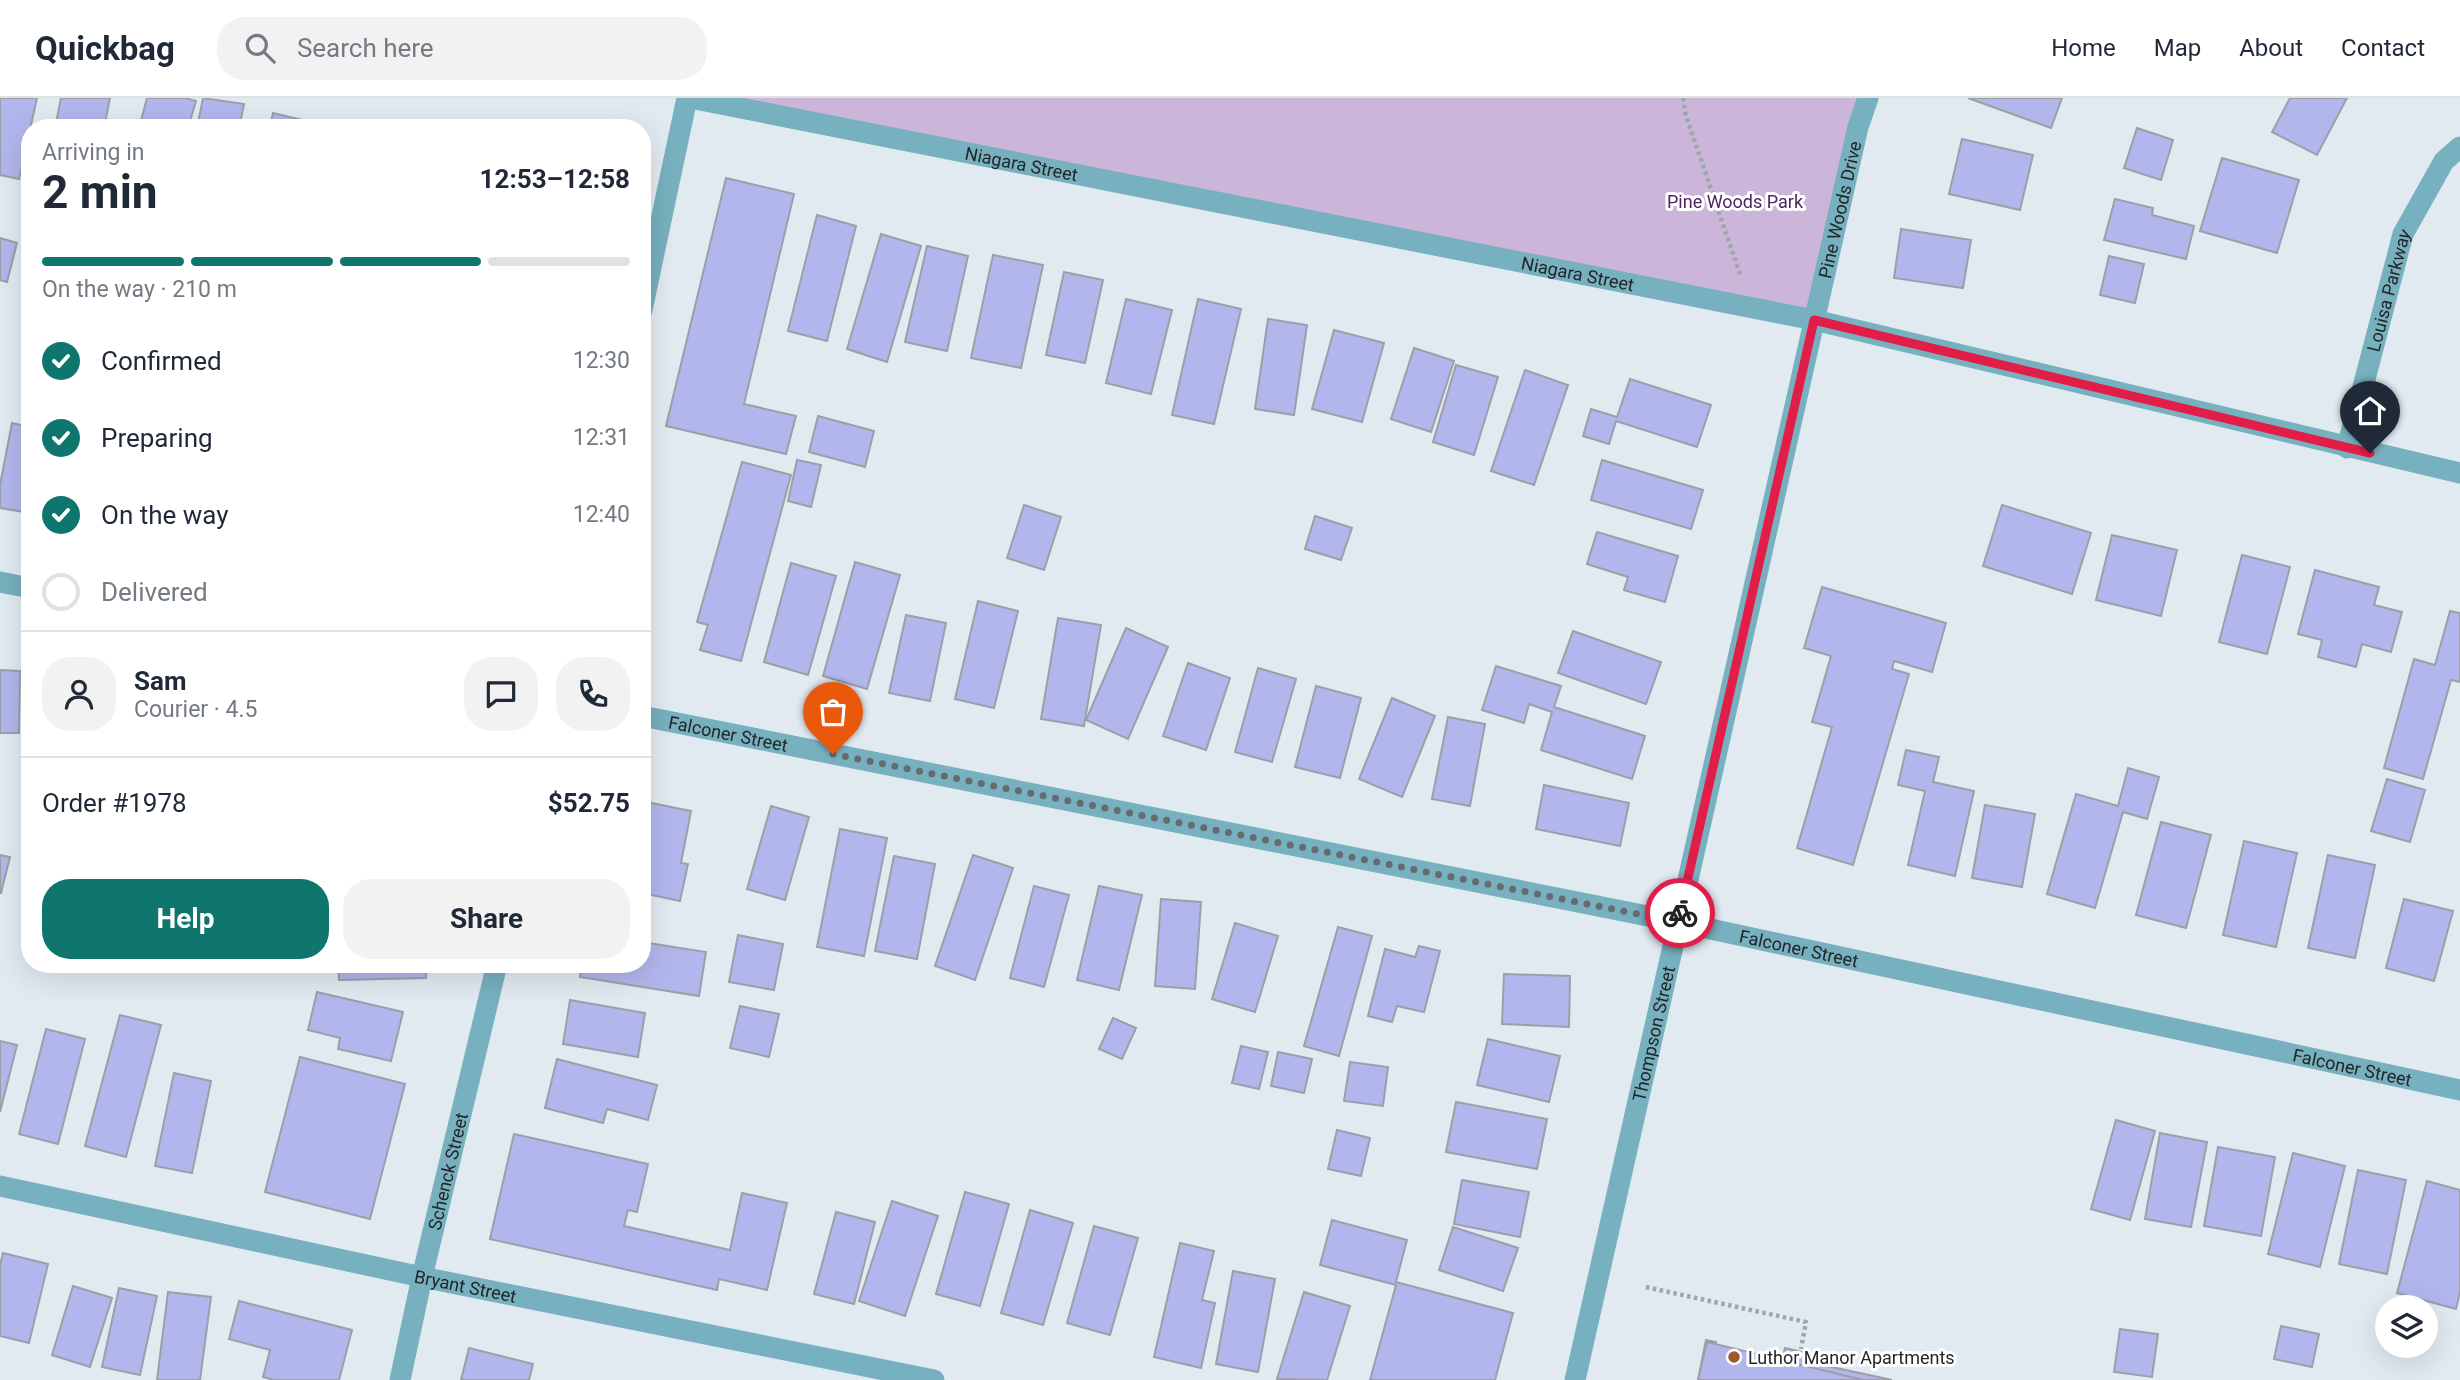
<!DOCTYPE html>
<html lang="en">
<head>
<meta charset="utf-8">
<style>
	body { margin:0; font-family:Roboto,sans-serif; background:#f2f2f3; color:#1f2937; height:100vh; display:flex; flex-direction:column; font-size:26px; white-space:nowrap }
	* { box-sizing:border-box; margin:0 }
	p { font-size:23px; color:#747a83 }
	.icon { flex:none; width:38px; height:38px; fill:none; stroke:currentColor; stroke-width:2; stroke-linecap:round; stroke-linejoin:round }
	.map { position:relative; flex:1; overflow:hidden }
	.details { position:absolute; left:21px; top:21px; width:630px; height:854px; display:flex; flex-direction:column; background:#fff; border-radius:28px; box-shadow:0 7px 28px #0002 }
	.details>* { flex:none }
	.tools { position:absolute; left:2375px; top:1197px; display:grid; gap:14px }
	.tools a { display:grid; place-items:center; width:63px; height:63px; border-radius:50%; background:#fff; box-shadow:0 7px 28px #0002; font-size:35px }
	.pin { position:absolute; display:grid; place-items:center; width:60px; height:60px; color:#fff; margin:-72px -30px; border-radius:50% 50% 50% 0; rotate:-45deg; box-shadow:0 0 7px #0007 }
	.pin .icon { rotate:45deg }
	.courier { position:absolute; display:grid; place-items:center; width:70px; height:70px; margin:-35px; border:5px solid #e11d48; border-radius:50%; background:#fff; color:#222; box-shadow:0 2px 9px #0007 }
	.overview em { font-style:normal; font-weight:700 }
	.overview div { display:flex; flex-direction:column-reverse }
	.overview { display:flex; align-items:center; justify-content:space-between; height:119px; padding:0 21px }
	h1 { font-size:46px; font-weight:700; line-height:52px }
	.bar { display:grid; grid-template-columns:repeat(4,1fr); gap:10px 7px; align-content:center; height:84px; padding:0 21px }
	.bar i { height:9px; border-radius:5px; background:#e0e1e3 }
	.bar .active { background:#0f766e }
	.bar p { grid-column:span 4 }
	.line { display:flex; align-items:center; gap:18px; padding:0 21px; border-top:2px solid #e0e1e3 }
	.line div { flex:1 }
	.round { display:grid; place-items:center; flex:none; width:74px; height:74px; border-radius:28px; background:#f2f2f3 }
	ol { padding:0 21px; list-style:none }
	li { display:flex; align-items:center; gap:21px; height:77px }
	li p { margin-inline-start:auto }
	li .icon { padding:7px; border-radius:50%; background:#0f766e; color:#fff; stroke-width:4 }
	li:last-child { color:#747a83 }
	li i { width:38px; height:38px; border:4px solid #e0e1e3; border-radius:50% }
	.action { display:flex; gap:14px; margin-top:auto; padding:14px 21px }
	.action a { flex:1; height:80px; border-radius:28px; background:#0f766e; color:#fff; font-size:28px; font-weight:700; line-height:80px; text-align:center }
	.action a+a { background:#f2f2f3; color:#1f2937 }
	header { display:flex; align-items:center; gap:42px; box-sizing:border-box; height:98px; padding:0 35px; background:#fff; border-bottom:2px solid #e0e1e3 }
	header strong { font-size:33px }
	nav { display:flex; gap:38px; margin-inline-start:auto; font-size:24px }
	.search { width:490px; height:63px; background:#f2f2f3; display:flex; align-items:center; gap:18px; box-sizing:border-box; padding:0 24px; border-radius:28px; color:#747a83; font-size:26px }
	.map>svg:first-child { display:block }
	.green { fill:#cbb5d9 }
	.building { fill:#b1b6ed; stroke:#9d9fa8; stroke-width:2 }
	.lines { fill:none; stroke-linecap:round; stroke-linejoin:round }
	.path { stroke:#9fa6ab; stroke-width:4.5; stroke-dasharray:3.5 3.5; stroke-linecap:butt }
	.minor { stroke:#77b0be; stroke-width:21 }
	.done { stroke:#666b6f; stroke-width:7; stroke-dasharray:0 12.6 }
	.route { stroke:#e11d48; stroke-width:9 }
	.poi-dot { fill:#9d582c; stroke:#fff; stroke-width:2.5 }
	.labels { text-anchor:middle; dominant-baseline:central; stroke-width:6; stroke-linejoin:round; paint-order:stroke }
	.street-label { font-size:18px; fill:#232629; stroke:#fff }
	.park-label { font-size:18px; fill:#4d2561; stroke:#fff }
	.poi-label { font-size:18px; fill:#232629; stroke:#fff; text-anchor:start }
</style>
</head>
<body>
<header>
<strong>Quickbag</strong>
<div class="search"><svg class="icon" aria-label="search" viewBox="0 0 24 24"><circle cx="10" cy="10" r="6"/><path d="M15 15l6 6"/></svg>Search here</div>
<nav><a>Home</a><a>Map</a><a>About</a><a>Contact</a></nav>
</header>
<div class="map">
<svg width="2460" height="1282" viewBox="0 0 2460 1282">
	<rect width="100%" height="100%" fill="#e2eaf1"/>
	<polygon class="green" points="690,0 1868,0 1814,222"/>
	<g class="building">
		<polygon points="0,0 37,0 19,81 0,77"/>
		<polygon points="61,0 110,0 104,30 55,30"/>
		<polygon points="147,0 185,0 196,3 188,30 139,30"/>
		<polygon points="203,0 244,6 239,30 197,30"/>
		<polygon points="1968,0 2062,0 2051,30"/>
		<polygon points="2290,0 2347,0 2317,57 2272,34"/>
		<polygon points="273,15 315,25 314,30 270,30"/>
		<polygon points="2137,30 2173,42 2161,82 2124,70"/>
		<polygon points="1962,41 2033,57 2020,112 1949,96"/>
		<polygon points="2222,60 2299,82 2277,155 2200,133"/>
		<polygon points="726,80 794,96 744,306 796,318 786,356 666,328"/>
		<polygon points="2115,101 2153,110 2152,117 2194,128 2186,161 2104,142"/>
		<polygon points="817,117 856,128 827,243 788,233"/>
		<polygon points="1901,131 1971,142 1963,190 1894,180"/>
		<polygon points="881,136 921,148 887,264 847,251"/>
		<polygon points="0,140 17,145 7,184 0,182"/>
		<polygon points="927,148 968,158 947,253 905,244"/>
		<polygon points="993,157 1043,167 1021,270 971,260"/>
		<polygon points="2109,158 2144,166 2135,205 2100,197"/>
		<polygon points="1064,174 1103,182 1085,265 1046,257"/>
		<polygon points="1126,201 1172,212 1151,296 1106,285"/>
		<polygon points="1198,201 1241,211 1214,326 1172,317"/>
		<polygon points="1268,221 1307,227 1294,317 1255,311"/>
		<polygon points="1334,232 1384,245 1362,324 1312,311"/>
		<polygon points="1414,250 1454,263 1431,334 1391,321"/>
		<polygon points="1456,267 1498,279 1474,357 1433,344"/>
		<polygon points="1525,272 1568,287 1534,387 1491,373"/>
		<polygon points="1630,281 1711,307 1697,349 1616,323 1609,346 1583,338 1591,311 1617,319"/>
		<polygon points="818,318 874,333 865,369 809,354"/>
		<polygon points="12,325 30,329 30,415 0,410 0,387"/>
		<polygon points="797,362 821,367 811,409 788,403"/>
		<polygon points="1602,362 1703,392 1691,431 1591,402"/>
		<polygon points="742,364 791,377 741,563 700,552 708,527 697,524"/>
		<polygon points="1024,407 1061,419 1044,472 1007,460"/>
		<polygon points="2002,407 2091,435 2072,496 1983,468"/>
		<polygon points="1315,418 1352,430 1341,462 1305,451"/>
		<polygon points="1597,434 1678,458 1665,504 1624,492 1628,479 1587,466"/>
		<polygon points="2112,437 2177,452 2161,518 2096,502"/>
		<polygon points="2242,457 2290,469 2267,556 2219,544"/>
		<polygon points="855,464 900,477 867,591 823,578"/>
		<polygon points="791,465 836,478 808,577 764,564"/>
		<polygon points="2315,472 2379,489 2374,507 2402,514 2391,554 2362,546 2356,569 2318,559 2322,542 2298,536"/>
		<polygon points="1822,489 1946,525 1932,574 1894,563 1892,571 1909,576 1853,767 1797,750 1832,629 1812,624 1831,558 1804,550"/>
		<polygon points="978,503 1018,513 994,610 955,601"/>
		<polygon points="2450,513 2460,515 2460,584 2451,582 2423,681 2384,670 2414,561 2435,567"/>
		<polygon points="906,517 946,525 930,603 889,595"/>
		<polygon points="1058,520 1101,527 1084,628 1041,621"/>
		<polygon points="1126,530 1168,549 1128,641 1086,622"/>
		<polygon points="1573,533 1661,564 1646,606 1558,575"/>
		<polygon points="1188,565 1230,580 1206,652 1163,638"/>
		<polygon points="1496,568 1561,588 1554,609 1645,638 1632,681 1541,652 1552,614 1529,606 1524,625 1482,612"/>
		<polygon points="1258,570 1296,581 1272,664 1235,654"/>
		<polygon points="0,572 20,573 19,635 0,635"/>
		<polygon points="1316,588 1361,600 1340,680 1295,669"/>
		<polygon points="1392,600 1435,618 1402,699 1359,681"/>
		<polygon points="1448,619 1485,626 1470,708 1432,701"/>
		<polygon points="1906,652 1939,659 1933,684 1974,693 1955,778 1908,767 1925,693 1898,687"/>
		<polygon points="2128,670 2159,679 2147,721 2123,714 2095,810 2047,796 2076,696 2118,708"/>
		<polygon points="2387,681 2425,692 2410,744 2371,733"/>
		<polygon points="1544,687 1629,705 1620,748 1536,731"/>
		<polygon points="642,703 691,713 681,765 688,766 680,803 642,795"/>
		<polygon points="1985,707 2035,716 2022,789 1972,780"/>
		<polygon points="771,708 809,719 785,802 747,791"/>
		<polygon points="2161,724 2211,737 2186,830 2136,817"/>
		<polygon points="840,731 887,740 864,858 817,849"/>
		<polygon points="2244,743 2297,755 2276,849 2223,837"/>
		<polygon points="0,757 10,759 1,795 0,795"/>
		<polygon points="973,757 1013,770 975,882 935,868"/>
		<polygon points="2328,757 2375,767 2355,860 2308,850"/>
		<polygon points="894,758 935,766 917,861 875,853"/>
		<polygon points="1034,788 1069,797 1044,889 1010,880"/>
		<polygon points="1099,788 1142,797 1119,892 1077,882"/>
		<polygon points="1161,801 1201,804 1195,891 1155,888"/>
		<polygon points="2404,801 2453,813 2434,883 2386,870"/>
		<polygon points="1235,825 1278,838 1255,914 1212,901"/>
		<polygon points="1338,829 1372,838 1339,958 1304,948"/>
		<polygon points="738,837 783,846 774,892 729,884"/>
		<polygon points="642,844 706,854 699,898 580,879 582,866 642,866"/>
		<polygon points="1419,848 1440,853 1424,914 1397,908 1392,924 1368,918 1385,851 1415,859"/>
		<polygon points="338,866 426,866 426,880 339,882"/>
		<polygon points="1504,876 1570,878 1569,929 1502,926"/>
		<polygon points="317,894 403,914 391,963 338,951 340,940 308,932"/>
		<polygon points="570,902 645,915 638,959 563,946"/>
		<polygon points="740,908 779,916 769,959 730,950"/>
		<polygon points="120,917 161,927 126,1059 85,1048"/>
		<polygon points="1113,920 1136,930 1122,961 1099,951"/>
		<polygon points="46,931 85,941 58,1046 19,1036"/>
		<polygon points="1488,941 1560,958 1549,1004 1477,987"/>
		<polygon points="0,943 17,947 0,1014"/>
		<polygon points="1241,948 1268,954 1259,991 1232,985"/>
		<polygon points="1278,954 1312,961 1304,995 1271,988"/>
		<polygon points="300,959 405,986 370,1121 265,1094"/>
		<polygon points="557,961 657,987 648,1022 607,1011 603,1025 545,1010"/>
		<polygon points="1350,964 1388,969 1383,1008 1344,1003"/>
		<polygon points="174,975 211,983 192,1075 155,1068"/>
		<polygon points="1456,1004 1547,1021 1537,1071 1446,1054"/>
		<polygon points="2116,1022 2155,1033 2130,1122 2091,1111"/>
		<polygon points="1337,1032 1370,1040 1361,1078 1328,1071"/>
		<polygon points="2160,1035 2207,1044 2191,1129 2145,1121"/>
		<polygon points="514,1036 648,1066 637,1114 628,1112 624,1128 730,1152 742,1095 787,1105 767,1192 719,1181 717,1192 490,1141"/>
		<polygon points="2218,1049 2275,1059 2261,1138 2204,1128"/>
		<polygon points="2293,1055 2345,1068 2320,1169 2268,1156"/>
		<polygon points="2358,1072 2406,1082 2387,1176 2339,1166"/>
		<polygon points="1462,1082 1529,1094 1520,1139 1454,1126"/>
		<polygon points="2427,1083 2460,1092 2460,1194 2456,1211 2397,1195"/>
		<polygon points="965,1094 1009,1106 980,1208 936,1196"/>
		<polygon points="892,1103 938,1118 905,1218 859,1203"/>
		<polygon points="1030,1112 1073,1125 1043,1227 1001,1215"/>
		<polygon points="836,1114 875,1124 854,1206 814,1196"/>
		<polygon points="1332,1122 1407,1142 1396,1184 1513,1215 1495,1282 1370,1282 1396,1187 1320,1167"/>
		<polygon points="1094,1128 1138,1140 1110,1237 1067,1225"/>
		<polygon points="1453,1129 1518,1150 1503,1193 1439,1172"/>
		<polygon points="1180,1145 1214,1153 1202,1202 1215,1205 1201,1270 1154,1259"/>
		<polygon points="3,1155 48,1166 29,1245 0,1238 0,1167"/>
		<polygon points="1233,1173 1275,1181 1258,1274 1216,1266"/>
		<polygon points="73,1188 112,1200 90,1269 52,1257"/>
		<polygon points="119,1190 157,1198 140,1277 102,1269"/>
		<polygon points="168,1194 211,1199 200,1282 157,1282"/>
		<polygon points="1304,1194 1350,1208 1327,1282 1277,1281"/>
		<polygon points="239,1203 352,1232 339,1282 274,1282 263,1279 270,1252 229,1241"/>
		<polygon points="2281,1228 2319,1236 2312,1269 2274,1261"/>
		<polygon points="2120,1231 2158,1236 2152,1279 2114,1274"/>
		<polygon points="1706,1242 1716,1244 1715,1248 1782,1262 1785,1250 1806,1255 1804,1263 1892,1282 1698,1282"/>
		<polygon points="1707,1244 1863,1282 1698,1282"/>
		<polygon points="469,1250 533,1266 529,1282 461,1282"/>
	</g>
	<g class="lines">
		<g class="path">
			<polyline points="1683,0 1686,18 1741,179"/>
			<polyline points="1646,1189 1806,1224 1801,1251"/>
		</g>
		<g class="minor">
			<path id="s1" d="M690 0 1814 222 2460 375"/>
			<polyline points="642,212 687,0"/>
			<path id="s2" d="M2347 350 2403 136 2444 63 2460 49"/>
			<polyline points="0,484 30,490"/>
			<path id="s3" d="M642 618 1678 824 2460 992"/>
			<path id="s4" d="M0 1088 422 1179 934 1282"/>
			<path id="s5" d="M400 1282 422 1179 497 866"/>
			<path id="s6" d="M1575 1282 1858 29 1868 0"/>
		</g>
	</g>
	<g class="lines">
		<polyline class="done" points="833,656 1678,824 1680,815"/>
		<polyline class="route" points="1680,815 1814,222 2370,355"/>
	</g>
	<circle class="poi-dot" cx="1734" cy="1259" r="7"/>
	<g class="labels">
		<g class="street-label">
			<text stroke="none"><textPath href="#s1" startOffset="338">Niagara Street</textPath></text>
			<text stroke="none"><textPath href="#s6" startOffset="1200">Pine Woods Drive</textPath></text>
			<text stroke="none"><textPath href="#s1" startOffset="905">Niagara Street</textPath></text>
			<text stroke="none"><textPath href="#s2" startOffset="163">Louisa Parkway</textPath></text>
			<text stroke="none"><textPath href="#s3" startOffset="88">Falconer Street</textPath></text>
			<text stroke="none"><textPath href="#s3" startOffset="1180">Falconer Street</textPath></text>
			<text stroke="none"><textPath href="#s6" startOffset="355">Thompson Street</textPath></text>
			<text stroke="none"><textPath href="#s3" startOffset="1746">Falconer Street</textPath></text>
			<text stroke="none"><textPath href="#s5" startOffset="214">Schenck Street</textPath></text>
			<text stroke="none"><textPath href="#s4" startOffset="476">Bryant Street</textPath></text>
		</g>
		<g class="park-label">
			<text x="1735" y="103">Pine Woods Park</text>
		</g>
		<g class="poi-label">
			<text x="1748" y="1259">Luthor Manor Apartments</text>
		</g>
	</g>
</svg>
<div class="tools">
<a><svg class="icon" aria-label="layers" viewBox="0 0 24 24"><path d="M12 4l9 5-9 5-9-5zM3 14l9 5 9-5"/></svg></a>
</div>
<div class="pin" style="left:833px;top:656px;background:#ea580c"><svg class="icon" aria-label="bag" viewBox="0 0 24 24"><path d="M5 8h14l-1 12H6zM9 8a3 3 0 0 1 6 0"/></svg></div>
<div class="pin" style="left:2370px;top:355px;background:#1f2937"><svg class="icon" aria-label="home" viewBox="0 0 24 24"><path d="M3 11l9-7 9 7M6 9v11h12V9"/></svg></div>
<div class="courier" style="left:1680px;top:815px"><svg class="icon" aria-label="bike" viewBox="0 0 24 24"><circle cx="6" cy="16" r="4"/><circle cx="18" cy="16" r="4"/><path d="M6 16l4-8h5l3 8M10 8l3 8H6M13 5h3"/></svg></div>
<section class="details">
<div class="overview"><div><h1>2 min</h1><p>Arriving in</p></div><em>12:53–12:58</em></div>
<div class="bar"><i class="active"></i><i class="active"></i><i class="active"></i><i></i><p>On the way · 210 m</p></div>
<ol>
<li><svg class="icon" aria-label="check" viewBox="0 0 24 24"><path d="M5 12l5 5 9-10"/></svg>Confirmed<p>12:30</p></li>
<li><svg class="icon" aria-label="check" viewBox="0 0 24 24"><path d="M5 12l5 5 9-10"/></svg>Preparing<p>12:31</p></li>
<li><svg class="icon" aria-label="check" viewBox="0 0 24 24"><path d="M5 12l5 5 9-10"/></svg>On the way<p>12:40</p></li>
<li><i></i>Delivered</li>
</ol>
<div class="line" style="height:126px"><a class="round"><svg class="icon" aria-label="person" viewBox="0 0 24 24"><circle cx="12" cy="8" r="4"/><path d="M4 21q1-7 8-7t8 7"/></svg></a><div><b>Sam</b><p>Courier · 4.5</p></div><a class="round"><svg class="icon" aria-label="chat" viewBox="0 0 24 24"><path d="M4 5h16v11H9l-5 4z"/></svg></a><a class="round"><svg class="icon" aria-label="phone" viewBox="0 0 24 24"><path d="M5 4h4l2 5-3 2q2 4 5 5l2-3 5 2v4C11 20 4 13 5 4z"/></svg></a></div>
<div class="line" style="height:91px"><div>Order #1978</div><b>$52.75</b></div>
<div class="action"><a>Help</a><a>Share</a></div>
</section>
</div>
</body>
</html>
